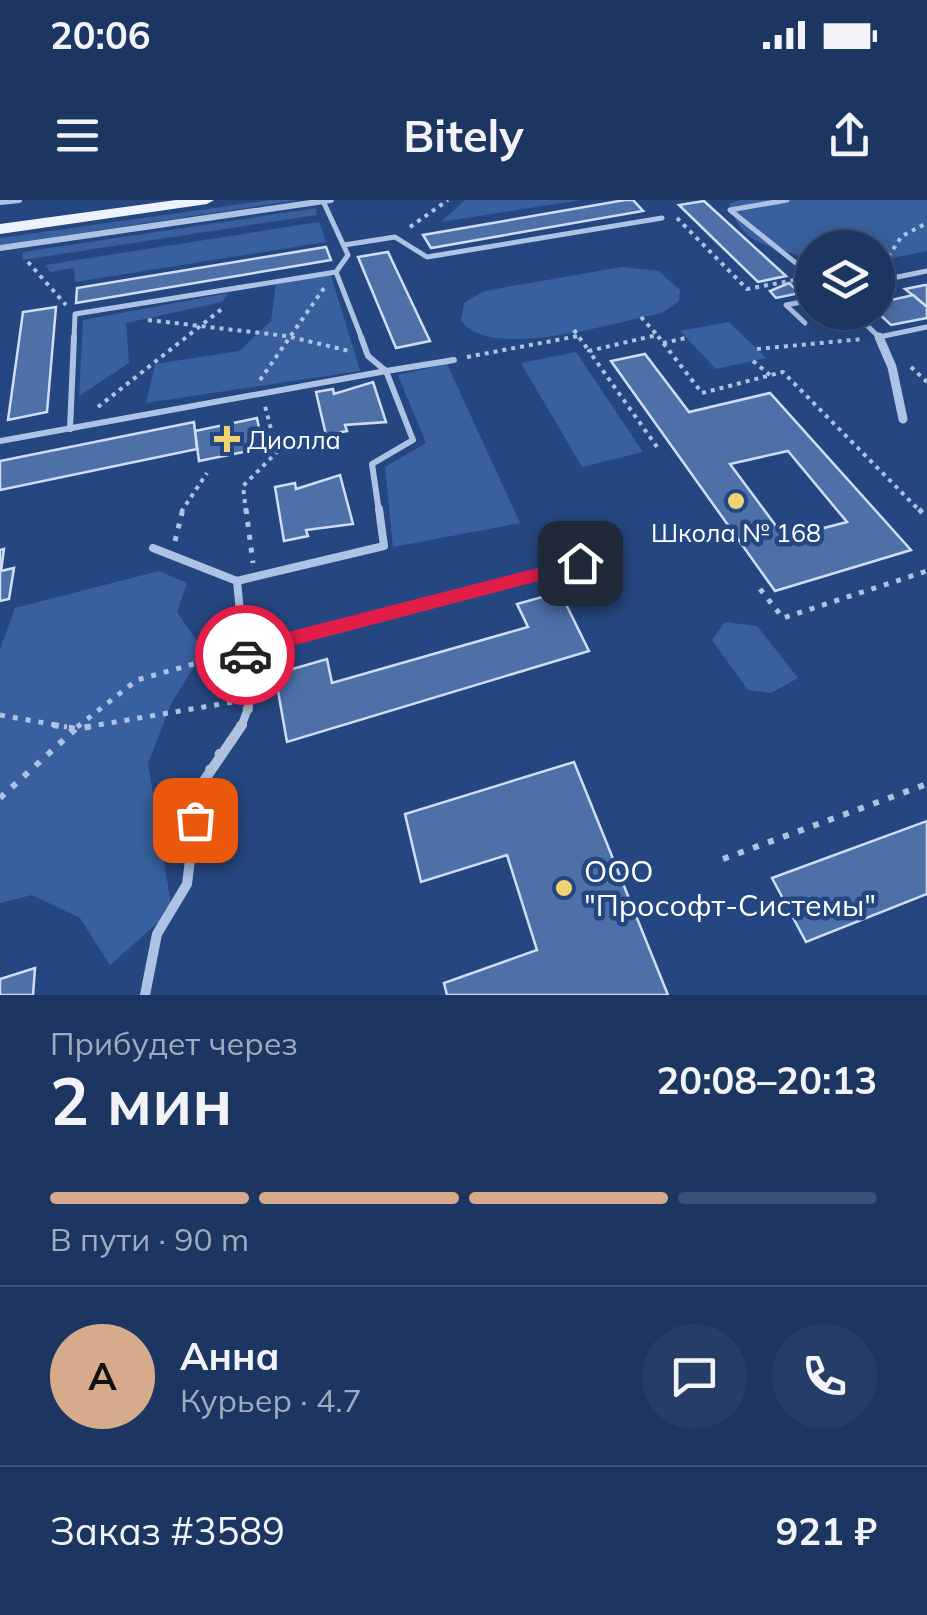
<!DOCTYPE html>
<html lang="ru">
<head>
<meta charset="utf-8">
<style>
	body { margin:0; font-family:Mulish,sans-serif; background:#253d67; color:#f1f3f6; height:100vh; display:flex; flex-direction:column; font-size:38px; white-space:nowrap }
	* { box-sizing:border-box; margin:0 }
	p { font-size:32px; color:#a0abbd }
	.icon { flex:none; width:55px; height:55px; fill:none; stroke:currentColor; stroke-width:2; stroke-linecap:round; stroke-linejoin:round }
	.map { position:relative; height:795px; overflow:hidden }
	.side { display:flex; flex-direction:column; background:#1c3561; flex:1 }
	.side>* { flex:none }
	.controls { position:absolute; left:795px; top:30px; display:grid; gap:20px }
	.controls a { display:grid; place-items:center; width:100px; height:100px; border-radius:50%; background:#1c3561; box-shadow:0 5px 25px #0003,0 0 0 2px #3a5076; font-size:50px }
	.pin { position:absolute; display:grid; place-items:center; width:85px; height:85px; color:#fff; margin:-42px; border-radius:20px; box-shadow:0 5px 15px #0006 }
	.courier { position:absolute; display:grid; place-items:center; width:100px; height:100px; margin:-50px; border:8px solid #e11d48; border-radius:50%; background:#fff; color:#222; box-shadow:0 2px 12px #0007 }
	.head em { font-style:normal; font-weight:700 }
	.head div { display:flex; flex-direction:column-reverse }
	.head { display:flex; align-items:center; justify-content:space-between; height:170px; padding:0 50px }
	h1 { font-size:65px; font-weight:700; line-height:75px }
	.bar { display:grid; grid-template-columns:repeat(4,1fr); gap:15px 10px; align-content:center; height:120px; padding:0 50px }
	.bar i { height:12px; border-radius:8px; background:#3a5076 }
	.bar .selected { background:#d6ab8b }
	.bar p { grid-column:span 4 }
	.line { display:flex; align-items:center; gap:25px; padding:0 50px; border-top:2px solid #3a5076 }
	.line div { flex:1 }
	.round { display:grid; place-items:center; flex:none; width:105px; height:105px; border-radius:52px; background:#253d67 }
	.status { display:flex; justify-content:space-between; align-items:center; height:70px; padding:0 50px; background:#1c3561; direction:ltr }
	.status svg { height:28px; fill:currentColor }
	header { display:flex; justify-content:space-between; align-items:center; height:130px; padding:0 50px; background:#1c3561; font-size:45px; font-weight:700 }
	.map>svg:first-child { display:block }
	.green { fill:#39609e }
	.building { fill:#4d70a9; stroke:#cfdef5; stroke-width:2.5; fill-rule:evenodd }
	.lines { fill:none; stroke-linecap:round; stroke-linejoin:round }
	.path-far2 { stroke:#acc3e6; stroke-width:4; stroke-dasharray:4 5; stroke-linecap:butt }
	.path-far1 { stroke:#acc3e6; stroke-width:5; stroke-dasharray:5 8; stroke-linecap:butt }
	.path { stroke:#acc3e6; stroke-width:6; stroke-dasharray:6 10; stroke-linecap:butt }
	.lane-far3 { stroke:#acc3e6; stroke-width:5 }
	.lane-far2 { stroke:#acc3e6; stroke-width:6 }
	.lane-far1 { stroke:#acc3e6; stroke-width:8 }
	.lane { stroke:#acc3e6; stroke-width:10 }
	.street-far1 { stroke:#acc3e6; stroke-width:6 }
	.street { stroke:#acc3e6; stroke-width:9 }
	.primary { fill:#edf2fd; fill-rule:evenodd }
	.route { fill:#e11d48 }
	.done { stroke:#b3bfd3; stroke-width:10; stroke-dasharray:0 18 }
	.poi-dot { fill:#f0d370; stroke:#254781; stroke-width:4 }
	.labels { text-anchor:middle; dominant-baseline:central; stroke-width:9; stroke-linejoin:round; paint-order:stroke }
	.poi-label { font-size:25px; fill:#fff; stroke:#254781; text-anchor:start }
	.near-poi-label { font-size:30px; fill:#fff; stroke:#254781; text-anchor:start }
</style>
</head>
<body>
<div class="status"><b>20:06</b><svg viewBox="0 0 49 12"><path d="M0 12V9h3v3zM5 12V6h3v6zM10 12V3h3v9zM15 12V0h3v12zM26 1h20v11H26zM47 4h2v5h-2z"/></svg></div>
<header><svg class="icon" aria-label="menu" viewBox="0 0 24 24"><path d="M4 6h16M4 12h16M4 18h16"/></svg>Bitely<svg class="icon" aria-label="share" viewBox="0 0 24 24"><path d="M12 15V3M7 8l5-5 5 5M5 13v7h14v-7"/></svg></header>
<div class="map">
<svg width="927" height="795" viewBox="0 0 927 795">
	<rect width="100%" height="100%" fill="#254781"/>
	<g class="green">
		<polygon points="270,0 299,0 0,45 0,38"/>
		<polygon points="465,0 580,0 441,22"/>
		<path d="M739 0H927V51L878 61V48H812V61C776 44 745 52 729 4Z"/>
		<polygon points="316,8 317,15 22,60 23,52"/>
		<polygon points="319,22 326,42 75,82 74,68 50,72 45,65"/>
		<path d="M622 67 658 71 680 90 679 101 662 113C618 121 489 163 461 120L464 103 484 91Z"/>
		<polygon points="331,75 360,171 146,203 155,164 239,151 271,121 276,84"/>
		<polygon points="229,93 222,102 126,123 129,163 79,196 83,120"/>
		<polygon points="729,122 766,158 716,169 680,131"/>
		<polygon points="576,152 643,252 582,267 521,163"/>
		<polygon points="447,164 520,323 393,347 385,267 426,243 398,175"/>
		<polygon points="159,371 187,383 177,412 204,451 172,502 148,563 172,710 110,765 80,718 32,695 0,703 0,449 15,408"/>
		<polygon points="725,422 757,426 798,478 771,493 748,490 712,440"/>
	</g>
	<g class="building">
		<polygon points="625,0 633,0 643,11 431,48 423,35"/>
		<polygon points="704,1 786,76 758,82 679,5"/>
		<polygon points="326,47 331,60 76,103 77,88"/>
		<polygon points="388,52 430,141 396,148 358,57"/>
		<polygon points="789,83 800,93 776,98 770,91"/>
		<polygon points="925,85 927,85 927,107 905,89"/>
		<polygon points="913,95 927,107 927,118 891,125 877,112 878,103"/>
		<polygon points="56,107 47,212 8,220 23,112"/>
		<path d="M645 154 689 212 770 193 911 350 775 391 611 161ZM788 251 847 322 785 338 730 264Z"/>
		<polygon points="373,182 386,222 345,225 347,231 326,235 316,192 333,189 334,194"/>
		<polygon points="257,218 263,248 199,261 195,231"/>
		<polygon points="194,222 197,249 0,290 0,261"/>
		<polygon points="340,275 353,324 306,330 308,336 284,341 275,287 295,283 296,289"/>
		<polygon points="4,349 1,371 14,368 9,399 0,401 0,350"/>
		<polygon points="560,392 589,451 287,542 275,474 327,459 332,483 528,427 517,404"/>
		<polygon points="574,562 668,795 447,795 444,783 537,750 507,655 421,682 405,614"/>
		<polygon points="927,621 927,694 806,742 772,678"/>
		<polygon points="35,768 33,795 0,795 0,779"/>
	</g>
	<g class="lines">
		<g class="path-far2">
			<polyline points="677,18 747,89 795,80"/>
			<polyline points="410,27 448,0"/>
			<polyline points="28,62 66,105"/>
			<polyline points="883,64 902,36 927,23"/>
			<polyline points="641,117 657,135"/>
			<polyline points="148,120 287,136 349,151"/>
			<polyline points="574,130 589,151"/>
			<polyline points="663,143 686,138"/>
			<polyline points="757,149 863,139"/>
			<polyline points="467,157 578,136"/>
			<polyline points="753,161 770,175"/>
			<polyline points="911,167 927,182"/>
			<polyline points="260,180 324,88"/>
			<polyline points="98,207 223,108"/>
			<polyline points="657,247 589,151 657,135 702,193 783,172 921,312"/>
			<polyline points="181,312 207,273"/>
			<polyline points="246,312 243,286 277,252 265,206"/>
		</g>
		<g class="path-far1">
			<polyline points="246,309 253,363"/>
			<polyline points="919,309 927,318"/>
			<polyline points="175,341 183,309"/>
			<polyline points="760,389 783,418 927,371"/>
			<polyline points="0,515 67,527"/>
			<polyline points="77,527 137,480 229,454"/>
			<polyline points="86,527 233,502"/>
		</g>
		<g class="path">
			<polyline points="53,525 76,529 100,525"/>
			<polyline points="0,598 80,525"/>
			<polyline points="723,659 927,584"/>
		</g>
		<g class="lane-far3">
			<polyline points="787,0 730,10 812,76"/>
			<polyline points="344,45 395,37 427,57 662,18"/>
			<polyline points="336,72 362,139"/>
			<polyline points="878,81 927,71"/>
			<polyline points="853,112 879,137 927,127"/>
			<polyline points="805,123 786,105 812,100"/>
			<polyline points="74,139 75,114 336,72 348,55 323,1"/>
		</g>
		<g class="lane-far2">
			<polyline points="70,229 74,137"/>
			<polyline points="0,241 386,171 368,156 361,137"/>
			<polyline points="379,312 372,264 413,240 386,171 454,160"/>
		</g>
		<g class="lane-far1">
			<polyline points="153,348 237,381"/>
			<polyline points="245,450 580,363"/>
			<polyline points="241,527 249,506 237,381 384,346 379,309"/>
		</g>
		<polyline class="lane" points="145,795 157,734 187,684 199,588 242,525"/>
		<g class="street-far1">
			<polyline points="0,2 19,0"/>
			<polyline points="0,48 331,0"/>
		</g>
		<polyline class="street" points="879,137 892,167 903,219"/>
		<polygon class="primary" points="176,0 214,0 207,4 0,34 0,24"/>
	</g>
	<polygon class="route" points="580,357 588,363 580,370 253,456 245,463 237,455 239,445 245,443"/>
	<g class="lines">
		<polyline class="done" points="195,620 199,588 222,550 238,534 249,506 245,455"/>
	</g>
	<g class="poi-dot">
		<path d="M222 224h10v10h10v10h-10v10h-10v-10h-10v-10h10z"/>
		<circle cx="736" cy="301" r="10"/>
		<circle cx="564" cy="688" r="10"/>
	</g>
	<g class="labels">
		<g class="poi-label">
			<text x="247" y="239">Диолла</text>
			<text x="736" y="332" text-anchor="middle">Школа № 168</text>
		</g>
		<g class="near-poi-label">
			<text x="584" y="671">ООО<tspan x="584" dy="34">"Прософт-Системы"</tspan></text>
		</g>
	</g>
</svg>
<div class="controls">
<a><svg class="icon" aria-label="layers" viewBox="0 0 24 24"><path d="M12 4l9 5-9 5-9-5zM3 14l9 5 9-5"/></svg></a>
</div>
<div class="pin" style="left:195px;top:620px;background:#ea580c"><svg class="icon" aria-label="bag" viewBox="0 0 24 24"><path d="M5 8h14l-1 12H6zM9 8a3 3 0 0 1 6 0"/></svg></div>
<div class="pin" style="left:580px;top:363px;background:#1f2937"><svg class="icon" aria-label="home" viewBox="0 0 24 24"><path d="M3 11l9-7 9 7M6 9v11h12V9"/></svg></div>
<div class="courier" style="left:245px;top:455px"><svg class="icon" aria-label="car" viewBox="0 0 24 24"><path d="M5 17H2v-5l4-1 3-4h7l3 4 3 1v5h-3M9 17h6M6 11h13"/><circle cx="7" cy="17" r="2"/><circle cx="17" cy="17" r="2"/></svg></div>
</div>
<section class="side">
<div class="head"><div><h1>2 мин</h1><p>Прибудет через</p></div><em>20:08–20:13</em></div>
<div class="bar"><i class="selected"></i><i class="selected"></i><i class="selected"></i><i></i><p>В пути · 90 m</p></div>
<div class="line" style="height:180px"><b class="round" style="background:#d6ab8b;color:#111">А</b><div><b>Анна</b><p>Курьер · 4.7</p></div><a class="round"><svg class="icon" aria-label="chat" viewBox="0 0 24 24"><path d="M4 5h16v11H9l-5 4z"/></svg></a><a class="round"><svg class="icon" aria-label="phone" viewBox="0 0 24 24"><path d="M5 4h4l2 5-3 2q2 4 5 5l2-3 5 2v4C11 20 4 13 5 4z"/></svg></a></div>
<div class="line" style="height:130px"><div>Заказ #3589</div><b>921 ₽</b></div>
</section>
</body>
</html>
